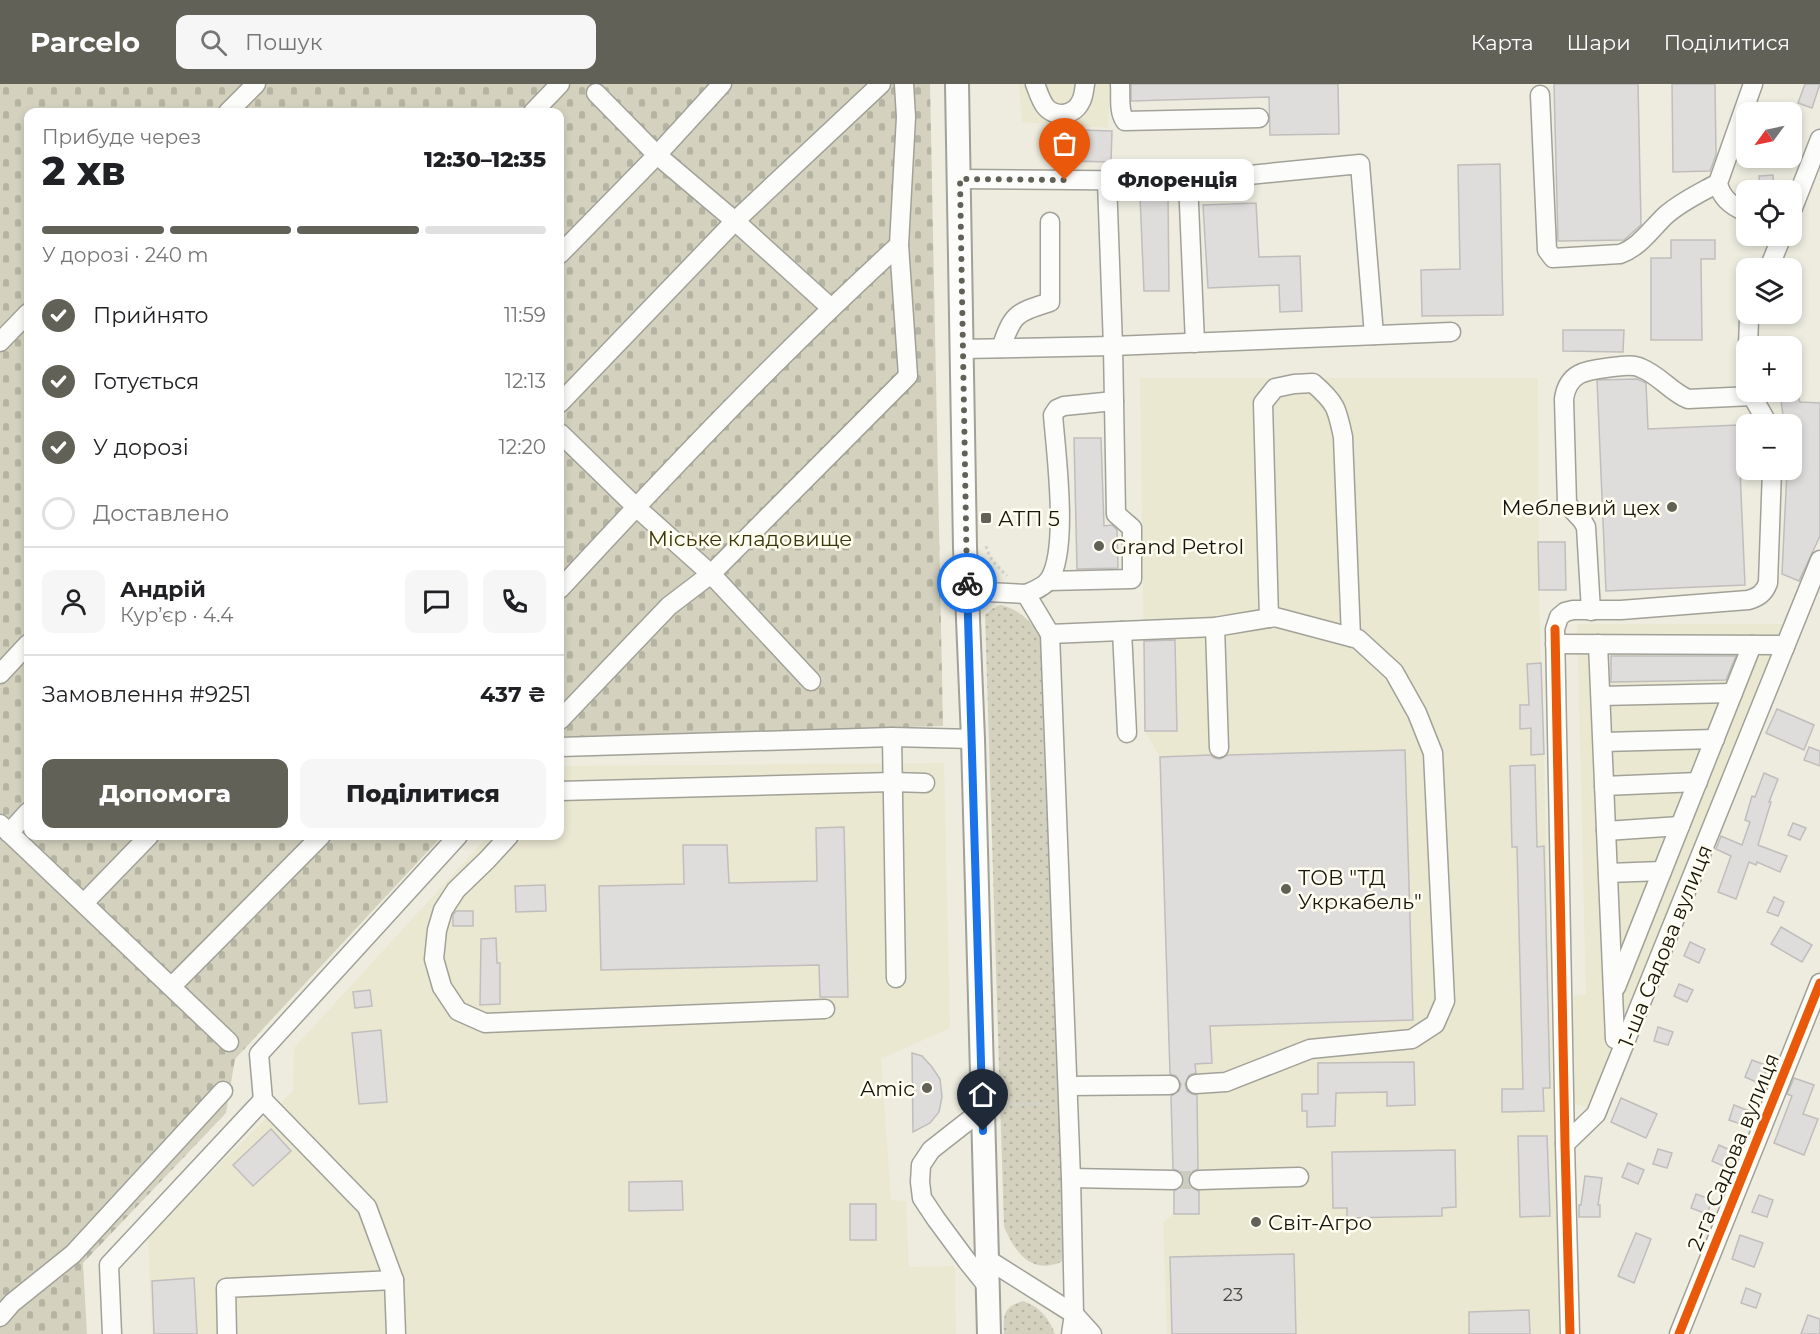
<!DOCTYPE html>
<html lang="uk">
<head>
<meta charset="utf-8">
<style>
	body { margin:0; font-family:Montserrat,sans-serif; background:#f6f6f6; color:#202124; height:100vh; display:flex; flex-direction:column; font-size:22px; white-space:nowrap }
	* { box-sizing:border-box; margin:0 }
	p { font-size:20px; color:#757577 }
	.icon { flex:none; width:33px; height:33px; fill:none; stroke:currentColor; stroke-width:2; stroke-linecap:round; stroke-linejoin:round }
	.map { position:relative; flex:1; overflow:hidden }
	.details { position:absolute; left:24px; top:24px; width:540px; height:732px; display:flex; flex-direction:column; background:#fff; border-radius:12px; box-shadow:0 3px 9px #0003 }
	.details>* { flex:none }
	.needle { width:39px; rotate:237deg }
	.controls { position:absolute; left:1736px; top:18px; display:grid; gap:12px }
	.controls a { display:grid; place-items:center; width:66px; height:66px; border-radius:12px; background:#fff; box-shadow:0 3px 9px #0003; font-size:30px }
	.pin { position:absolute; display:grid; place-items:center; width:51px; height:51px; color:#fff; margin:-62px -26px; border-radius:50% 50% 50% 0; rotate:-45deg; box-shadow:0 0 6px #0007 }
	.pin .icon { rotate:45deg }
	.courier { position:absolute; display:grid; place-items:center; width:60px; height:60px; margin:-30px; border:4px solid #1a73e8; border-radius:50%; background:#fff; color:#222; box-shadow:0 2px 8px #0007 }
	.bubble { position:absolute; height:42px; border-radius:12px; background:#fff; box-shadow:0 3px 9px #0003; font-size:20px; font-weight:800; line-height:42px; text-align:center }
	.summary em { font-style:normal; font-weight:800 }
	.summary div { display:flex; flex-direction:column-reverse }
	.summary { display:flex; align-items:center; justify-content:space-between; height:102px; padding:0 18px }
	h1 { font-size:39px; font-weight:800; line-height:45px }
	.bar { display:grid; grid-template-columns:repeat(4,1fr); gap:9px 6px; align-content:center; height:72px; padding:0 18px }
	.bar i { height:8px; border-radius:4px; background:#e0e0e0 }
	.bar .current { background:#616157 }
	.bar p { grid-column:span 4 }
	.line { display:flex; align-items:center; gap:15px; padding:0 18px; border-top:2px solid #e0e0e0 }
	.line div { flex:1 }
	.round { display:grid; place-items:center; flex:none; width:63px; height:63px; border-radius:12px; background:#f6f6f6 }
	ol { padding:0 18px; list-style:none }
	li { display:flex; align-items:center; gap:18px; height:66px }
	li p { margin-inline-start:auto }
	li .icon { padding:6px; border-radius:50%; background:#616157; color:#fff; stroke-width:4 }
	li:last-child { color:#757577 }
	li i { width:33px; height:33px; border:3px solid #e0e0e0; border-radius:50% }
	.action { display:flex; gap:12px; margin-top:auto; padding:12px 18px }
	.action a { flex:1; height:69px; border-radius:12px; background:#616157; color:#fff; font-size:24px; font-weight:800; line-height:69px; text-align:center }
	.action a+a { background:#f6f6f6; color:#202124 }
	header { display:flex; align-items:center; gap:36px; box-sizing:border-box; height:84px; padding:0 30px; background:#616157; color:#fff }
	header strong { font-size:28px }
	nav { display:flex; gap:33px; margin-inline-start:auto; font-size:21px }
	.search { width:420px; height:54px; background:#f6f6f6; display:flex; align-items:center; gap:15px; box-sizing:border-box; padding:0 21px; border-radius:12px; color:#757577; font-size:22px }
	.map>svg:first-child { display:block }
	.built { fill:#eae8d1 }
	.grass { fill:url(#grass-dots) }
	.cemetery { fill:url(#cemetery-stones) }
	.building { fill:#dfdcdc; stroke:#c0bebc; stroke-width:1.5 }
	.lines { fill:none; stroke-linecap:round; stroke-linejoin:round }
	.minor-tunnel { stroke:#cdccc0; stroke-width:18; stroke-dasharray:18 9; stroke-linecap:butt }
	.minor-casing { stroke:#a2a198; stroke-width:21 }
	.major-casing { stroke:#a2a198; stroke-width:26 }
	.path { stroke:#d2d2cd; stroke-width:3; stroke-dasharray:3 3; stroke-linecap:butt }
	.minor { stroke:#fcfcfa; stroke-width:18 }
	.major { stroke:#fcfcfa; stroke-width:22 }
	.cycleway-casing { stroke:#fffef0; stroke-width:13 }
	.cycleway { stroke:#e8590c; stroke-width:9 }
	.done { stroke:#616157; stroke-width:6; stroke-dasharray:0 10.8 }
	.route { stroke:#1a73e8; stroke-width:8 }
	.poi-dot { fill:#616157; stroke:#fffef0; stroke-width:2 }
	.labels { text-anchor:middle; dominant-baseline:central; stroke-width:5; stroke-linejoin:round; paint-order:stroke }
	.number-label { font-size:18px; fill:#484842 }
	.poi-label { font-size:21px; fill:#16160e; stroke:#fffef0; text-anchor:start }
	.park-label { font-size:21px; fill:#3b370a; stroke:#fffef0 }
	.street-label { font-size:21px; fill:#16160e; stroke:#fffef0 }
</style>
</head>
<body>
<header>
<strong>Parcelo</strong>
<div class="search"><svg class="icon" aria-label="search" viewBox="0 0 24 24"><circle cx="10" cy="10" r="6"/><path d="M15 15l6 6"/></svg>Пошук</div>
<nav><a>Карта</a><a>Шари</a><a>Поділитися</a></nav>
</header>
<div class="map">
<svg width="1820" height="1250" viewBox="0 0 1820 1250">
	<defs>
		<pattern id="grass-dots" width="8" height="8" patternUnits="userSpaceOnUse" patternTransform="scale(1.5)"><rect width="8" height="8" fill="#d4d2bf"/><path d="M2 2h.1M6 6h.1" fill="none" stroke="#b5b4a3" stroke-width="1.8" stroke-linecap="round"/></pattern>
		<pattern id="cemetery-stones" width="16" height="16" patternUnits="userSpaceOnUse" patternTransform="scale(1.5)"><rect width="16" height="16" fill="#d4d2bf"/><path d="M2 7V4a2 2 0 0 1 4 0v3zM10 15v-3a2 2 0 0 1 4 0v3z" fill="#b5b4a3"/></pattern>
	</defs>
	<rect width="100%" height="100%" fill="#edecdf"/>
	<g class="built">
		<polygon points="1019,0 1110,0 1108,44 1022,38"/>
		<polygon points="1140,294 1538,294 1539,506 1560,1250 1167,1250 1163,1138 1174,1130 1172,1058 1160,673 1145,647"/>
		<polygon points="1577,540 1786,540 1591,1024 1572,1020 1570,912 1586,910"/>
		<polygon points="944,679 950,944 881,975 891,1116 906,1117 909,1183 955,1182 956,1250 152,1250 148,1152 293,1007 294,964 488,752 560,752 560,682"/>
	</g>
	<g class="grass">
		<path d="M1000 521C1019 524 1034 541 1044 557L1065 1172 1061 1178C1031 1191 1015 1168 1004 1143L985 531 992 525Z"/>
		<path d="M1023 1217C1039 1222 1049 1234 1055 1250H1004C1003 1231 1003 1223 1023 1217Z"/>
	</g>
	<polygon class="cemetery" points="0,0 930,0 943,642 560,653 560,28 28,28 28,752 442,752 235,975 226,1029 83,1179 87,1250 0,1250"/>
	<g class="building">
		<polygon points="1131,0 1338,0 1339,50 1270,51 1269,13 1131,17"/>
		<polygon points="1554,0 1638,0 1641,141 1624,156 1558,157"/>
		<polygon points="1672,0 1715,0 1716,71 1710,87 1673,88"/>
		<polygon points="1805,0 1820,0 1812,24 1798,19"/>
		<polygon points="1049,45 1112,47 1111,78 1068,77 1068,68 1064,68 1064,63 1048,63"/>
		<polygon points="1500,80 1503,231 1422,232 1421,186 1460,185 1458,81"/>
		<polygon points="1773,91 1774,106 1760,106 1759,92"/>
		<polygon points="1168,111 1169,207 1144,207 1140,112"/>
		<polygon points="1256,119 1259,173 1300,172 1302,227 1280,228 1279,201 1208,204 1203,121"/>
		<polygon points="1671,156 1715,156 1715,175 1701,175 1702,256 1651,256 1651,174 1671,174"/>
		<polygon points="1563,246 1624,246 1623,268 1563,267"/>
		<polygon points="1637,295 1646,299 1648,345 1738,341 1745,501 1606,507 1597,296"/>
		<polygon points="1780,308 1797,308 1800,318 1820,319 1820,452 1799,497 1782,490 1787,386 1791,386 1791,340 1784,340"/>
		<polygon points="1074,354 1101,354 1104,442 1112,441 1117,446 1118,484 1077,485"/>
		<polygon points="1538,458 1565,458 1566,506 1539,506"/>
		<polygon points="1175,556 1177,647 1145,647 1144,557"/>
		<polygon points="1611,572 1736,572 1726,596 1611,598"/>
		<polygon points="1541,579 1544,670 1531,671 1531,644 1520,645 1520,621 1529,621 1527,580"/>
		<polygon points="1777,625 1814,641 1804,666 1766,649"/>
		<polygon points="1809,663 1820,667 1820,682 1804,676"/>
		<polygon points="1405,666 1413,936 1210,942 1212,979 1195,980 1196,989 1189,991 1185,1000 1187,1007 1192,1010 1197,1011 1198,1085 1193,1087 1188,1096 1190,1102 1199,1107 1199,1130 1174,1130 1174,1107 1182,1102 1184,1096 1179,1087 1173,1085 1171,1012 1179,1007 1181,1000 1176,992 1170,990 1160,673 1211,671 1214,674 1220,675 1228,671"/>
		<polygon points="1535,681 1537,763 1544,762 1550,1004 1543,1004 1544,1027 1502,1028 1502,1005 1523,1005 1517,763 1512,763 1510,682"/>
		<polygon points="1764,689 1778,695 1769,718 1771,718 1758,761 1787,772 1780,788 1757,778 1756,781 1749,778 1736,815 1718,808 1731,772 1716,765 1721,752 1742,761 1750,738 1745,736 1752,712 1755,713"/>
		<polygon points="1793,739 1806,744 1800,756 1788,751"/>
		<polygon points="844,743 848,913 820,913 819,881 601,886 599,802 684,800 683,761 727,761 729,799 817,797 816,744"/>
		<polygon points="545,801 546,827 516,828 515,802"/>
		<polygon points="1774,813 1784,818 1778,832 1767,828"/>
		<polygon points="456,827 473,827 473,842 453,842 453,831"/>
		<polygon points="1781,843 1812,861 1802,878 1771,860"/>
		<polygon points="496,854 497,879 500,879 500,920 480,921 481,855"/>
		<polygon points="1690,858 1705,865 1699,879 1684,872"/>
		<polygon points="1679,900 1693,906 1687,918 1674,912"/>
		<polygon points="370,906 372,922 355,924 353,908"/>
		<polygon points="1658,943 1673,948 1668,961 1654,957"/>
		<polygon points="381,946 387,1018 359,1020 352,949"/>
		<polygon points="912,969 922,972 932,983 940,995 942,1013 939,1028 930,1039 913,1048"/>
		<polygon points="1752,976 1768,982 1761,1000 1745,993"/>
		<polygon points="1414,978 1415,1021 1387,1022 1387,1008 1336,1009 1335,1042 1307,1043 1307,1027 1302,1027 1302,1010 1318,1010 1318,979"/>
		<polygon points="1794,994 1814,1001 1803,1030 1818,1035 1804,1071 1774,1059 1792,1012 1787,1010"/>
		<polygon points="1621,1014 1657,1030 1646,1054 1611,1038"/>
		<polygon points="1734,1021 1749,1027 1744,1041 1729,1036"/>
		<polygon points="271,1045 291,1067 253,1102 233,1081"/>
		<polygon points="1518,1052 1547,1052 1550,1132 1520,1133"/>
		<polygon points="1719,1061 1732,1067 1726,1083 1712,1077"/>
		<polygon points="1658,1065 1672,1069 1667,1084 1653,1080"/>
		<polygon points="1455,1066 1456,1123 1442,1124 1442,1132 1347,1134 1347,1124 1333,1124 1332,1068"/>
		<polygon points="1628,1079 1644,1086 1638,1100 1622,1093"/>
		<polygon points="1585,1092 1602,1094 1598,1121 1600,1121 1600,1133 1579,1133 1579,1121 1581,1121"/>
		<polygon points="682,1097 683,1126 629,1127 629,1098"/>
		<polygon points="1696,1110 1712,1116 1707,1130 1691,1124"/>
		<polygon points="1759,1111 1773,1116 1767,1133 1752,1128"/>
		<rect x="850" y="1120" width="26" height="36"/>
		<polygon points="1636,1149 1651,1155 1634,1199 1618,1192"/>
		<polygon points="1740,1151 1763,1159 1754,1183 1732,1175"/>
		<polygon points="1294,1170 1296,1250 1172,1250 1170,1173"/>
		<polygon points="194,1194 197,1250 154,1250 152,1197"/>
		<polygon points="1746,1204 1761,1210 1756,1224 1741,1219"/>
		<polygon points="1529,1226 1530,1250 1469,1250 1469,1228"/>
		<polygon points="1808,1231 1820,1235 1820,1250 1801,1250"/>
	</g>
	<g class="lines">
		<polyline class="minor-tunnel" points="1173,1096 1199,1096"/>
		<g class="minor-casing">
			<g id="minor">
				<path d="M1035 0C1038 7 1040 15 1045 22 1054 34 1073 32 1080 19 1084 13 1084 6 1085 0"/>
				<path d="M1120 0C1121 12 1118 27 1125 37L1259 34"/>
				<polyline points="596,9 657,71 735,137 830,223"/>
				<path d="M1540 11 1547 166 1553 174 1620 170C1640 163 1651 145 1666 131 1682 117 1700 109 1718 99"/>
				<polyline points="228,28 256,0"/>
				<polyline points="533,28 560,0"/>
				<polyline points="960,95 1188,97 1360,80 1374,251"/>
				<polyline points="1188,97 1195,259"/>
				<path d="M1746 128C1733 123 1721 114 1718 99L1753 0"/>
				<polyline points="1791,129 1820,55"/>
				<polyline points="560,170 657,71 722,0"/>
				<polyline points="1769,184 1782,152"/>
				<polyline points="0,258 28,229"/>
				<polyline points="1748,262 1749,235 1752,230"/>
				<path d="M1001 264C1013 229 1016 229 1050 218V138"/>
				<polyline points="962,265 1113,262 1451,248"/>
				<polyline points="1751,308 1752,312 1768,340"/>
				<polyline points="560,319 735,137 881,0"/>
				<polyline points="560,349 636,423 711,490 811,597"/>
				<polyline points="1048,497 1132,495 1132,444 1116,430 1113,262 1107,97"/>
				<path d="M560 505C669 387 780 270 899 161"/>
				<polyline points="967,507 1026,510 1050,550 1071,1094 1074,1230 1071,1250"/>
				<path d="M1026 510C1033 507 1044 503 1049 496 1069 466 1056 369 1053 331L1057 325 1064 322 1114 317"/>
				<path d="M1591 527 1586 443 1582 436 1567 420 1564 315C1568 286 1590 286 1613 283 1623 282 1633 280 1641 284 1659 291 1671 308 1688 315L1752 312"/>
				<path d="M1269 534 1263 319 1275 304 1294 300 1313 299C1336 319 1337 324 1343 353L1351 553"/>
				<polyline points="1215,543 1219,664"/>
				<polyline points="1122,547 1127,649"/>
				<polyline points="1050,550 1215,543 1275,533 1358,555 1394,588 1417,629 1433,669 1445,917 1435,940 1412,955 1310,965 1226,998 1196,1000"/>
				<polyline points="1555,560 1778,561 1785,563"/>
				<polyline points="1598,560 1615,955"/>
				<polyline points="0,590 28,560"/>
				<polyline points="1601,612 1733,609"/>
				<polyline points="560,636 669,522 711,490 908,292 899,161 906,33 904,0"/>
				<polyline points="892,653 896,894"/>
				<polyline points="1603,658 1715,655"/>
				<polyline points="560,663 892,653 973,655"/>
				<polyline points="1604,702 1698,698"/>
				<polyline points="560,707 892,698 925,699"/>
				<polyline points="0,740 229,958"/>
				<polyline points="1606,747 1680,742"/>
				<polyline points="9,749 28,728"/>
				<polyline points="509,752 487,776 456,806 443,826 437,846 434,875 442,903 458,927 485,939 825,925"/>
				<polyline points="1608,789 1662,787"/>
				<polyline points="84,819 149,752"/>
				<polyline points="169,900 176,898 321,752"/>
				<polyline points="1616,903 1752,561"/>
				<polyline points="1068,1002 1170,1001"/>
				<polyline points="982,1026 931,1066 921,1081 920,1098 922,1114 936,1135 967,1177 988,1203"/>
				<polyline points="1565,1060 1596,1030 1820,476"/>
				<polyline points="1071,1094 1173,1096"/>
				<polyline points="1199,1096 1299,1093"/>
				<polyline points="987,1175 1074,1230 1092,1250"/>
				<polyline points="0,1233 12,1219 73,1170 223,1007"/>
				<polyline points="112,1250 109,1181 263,1016"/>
				<polyline points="227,1250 226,1204 394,1196"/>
				<polyline points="396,1250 394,1196 367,1123 263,1016 259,970 458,752"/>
				<path d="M1570 1250 1565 1060 1555 545 1559 533 1565 528 1573 526H1621L1748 516C1759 513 1764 509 1768 499L1772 386"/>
				<polyline points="1679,1250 1820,899"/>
			</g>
		</g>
		<g class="major-casing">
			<polyline id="major" points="957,0 965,463 973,655 989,1250"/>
		</g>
		<g class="path">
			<path d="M986 462C989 475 998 483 1007 492"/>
			<polyline points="1001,1020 1053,1020"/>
		</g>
		<use href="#minor" class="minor"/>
		<use href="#major" class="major"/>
		<g class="cycleway-casing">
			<g id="cycleway">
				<polyline points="1555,545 1565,1060 1570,1250"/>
				<polyline points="1679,1250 1820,899"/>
			</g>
		</g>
		<use href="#cycleway" class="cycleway"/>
	</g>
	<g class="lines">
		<polyline class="done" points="967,499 960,95 1065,96"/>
		<polyline class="route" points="967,499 983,1047"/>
	</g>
	<g class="poi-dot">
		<circle cx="1672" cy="423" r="6"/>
		<rect x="980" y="428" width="12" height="12" rx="3"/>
		<circle cx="1099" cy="462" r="6"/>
		<circle cx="1286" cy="805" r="6"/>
		<circle cx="927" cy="1004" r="6"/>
		<circle cx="1256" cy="1138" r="6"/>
	</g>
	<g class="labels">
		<g class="number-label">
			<text x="1233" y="1211">23</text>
		</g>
		<g class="poi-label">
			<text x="1660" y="423" text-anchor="end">Меблевий цех</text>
			<text x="998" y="434">АТП 5</text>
			<text x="1111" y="462">Grand Petrol</text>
			<text x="1298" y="793">ТОВ "ТД<tspan x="1298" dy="24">Укркабель"</tspan></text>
			<text x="915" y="1004" text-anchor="end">Amic</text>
			<text x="1268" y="1138">Світ-Агро</text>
		</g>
		<g class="park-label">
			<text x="750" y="454">Міське кладовище</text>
		</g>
		<g class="street-label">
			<text transform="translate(1665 862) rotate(-68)">1-ша Садова вулиця</text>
			<text transform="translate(1733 1068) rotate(-68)">2-га Садова вулиця</text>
		</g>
	</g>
</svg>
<div class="controls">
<a><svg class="needle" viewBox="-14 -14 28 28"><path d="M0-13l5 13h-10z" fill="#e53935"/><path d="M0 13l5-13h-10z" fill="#757577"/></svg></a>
<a><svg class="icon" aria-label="locate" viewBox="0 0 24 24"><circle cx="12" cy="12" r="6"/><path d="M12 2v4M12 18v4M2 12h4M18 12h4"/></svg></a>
<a><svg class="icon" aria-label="layers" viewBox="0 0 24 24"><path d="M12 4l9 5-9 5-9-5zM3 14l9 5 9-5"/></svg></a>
<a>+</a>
<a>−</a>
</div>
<div class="pin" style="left:1065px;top:96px;background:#ea580c"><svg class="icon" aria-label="bag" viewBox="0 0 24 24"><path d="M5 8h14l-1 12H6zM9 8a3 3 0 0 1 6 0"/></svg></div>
<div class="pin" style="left:983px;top:1047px;background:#1f2937"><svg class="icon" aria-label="home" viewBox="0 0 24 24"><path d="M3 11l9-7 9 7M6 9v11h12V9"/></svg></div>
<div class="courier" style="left:967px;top:499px"><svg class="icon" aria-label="bike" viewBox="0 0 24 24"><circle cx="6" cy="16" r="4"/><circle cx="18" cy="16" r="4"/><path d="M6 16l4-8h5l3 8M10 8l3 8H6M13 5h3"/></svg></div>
<div class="bubble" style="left:1101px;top:75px;width:153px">Флоренція</div>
<section class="details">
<div class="summary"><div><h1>2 хв</h1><p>Прибуде через</p></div><em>12:30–12:35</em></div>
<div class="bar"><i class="current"></i><i class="current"></i><i class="current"></i><i></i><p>У дорозі · 240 m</p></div>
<ol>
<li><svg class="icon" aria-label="check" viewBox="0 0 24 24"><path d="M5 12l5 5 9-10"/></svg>Прийнято<p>11:59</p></li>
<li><svg class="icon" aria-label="check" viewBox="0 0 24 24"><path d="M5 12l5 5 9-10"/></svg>Готується<p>12:13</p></li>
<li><svg class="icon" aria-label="check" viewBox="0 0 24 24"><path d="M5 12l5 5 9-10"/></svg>У дорозі<p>12:20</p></li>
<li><i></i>Доставлено</li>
</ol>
<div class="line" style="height:108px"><a class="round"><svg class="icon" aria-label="person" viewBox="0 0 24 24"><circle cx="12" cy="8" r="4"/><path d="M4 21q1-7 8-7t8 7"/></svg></a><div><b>Андрій</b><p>Кур’єр · 4.4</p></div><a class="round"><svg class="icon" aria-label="chat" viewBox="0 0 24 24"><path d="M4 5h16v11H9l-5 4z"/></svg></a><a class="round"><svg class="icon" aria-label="phone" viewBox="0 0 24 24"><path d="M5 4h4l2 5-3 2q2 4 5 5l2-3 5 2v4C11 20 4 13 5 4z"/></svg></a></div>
<div class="line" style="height:78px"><div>Замовлення #9251</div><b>437 ₴</b></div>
<div class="action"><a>Допомога</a><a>Поділитися</a></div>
</section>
</div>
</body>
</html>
